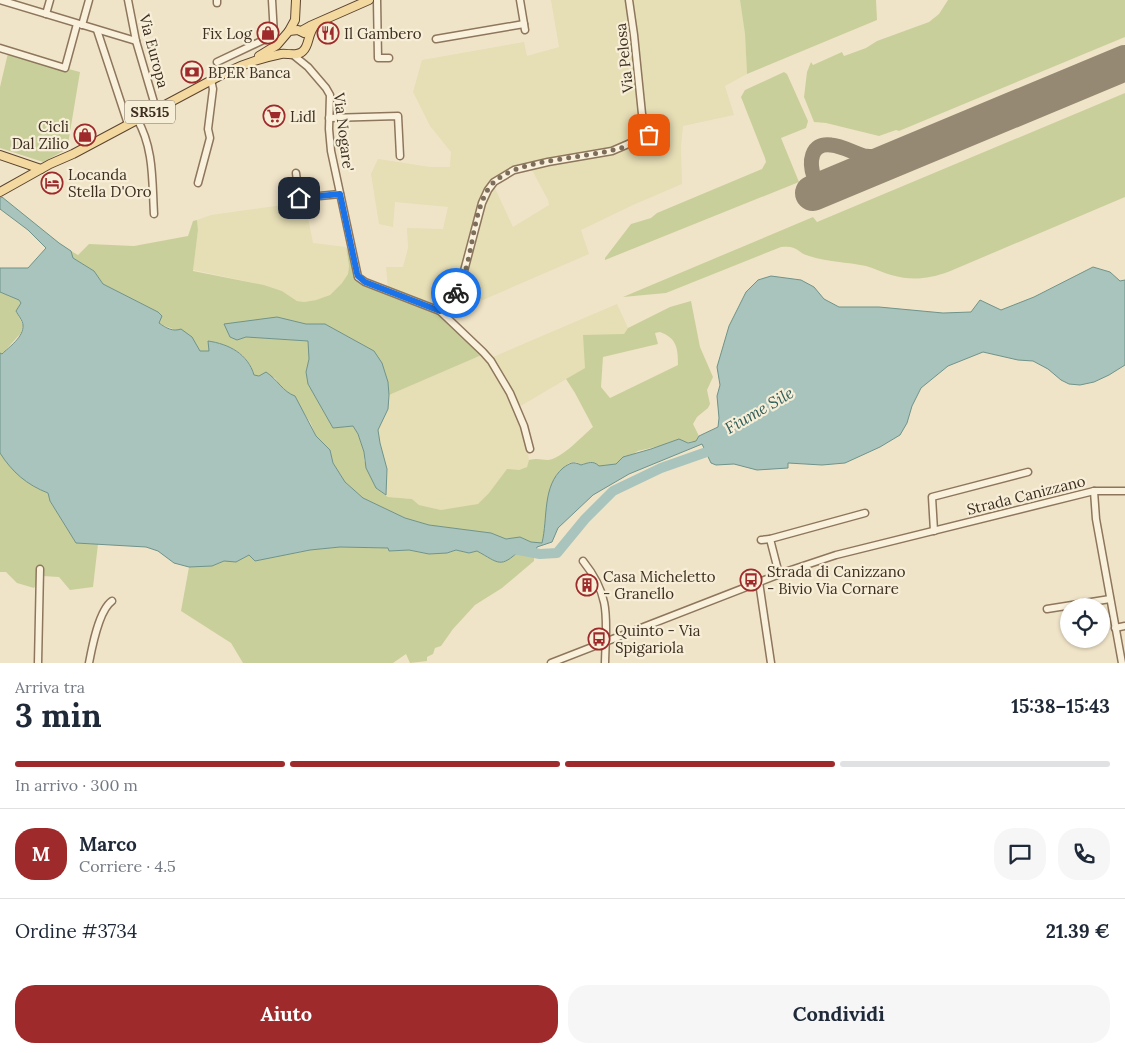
<!DOCTYPE html>
<html lang="it">
<head>
<meta charset="utf-8">
<style>
	body { margin:0; font-family:Lora,serif; background:#f6f6f7; color:#1f2937; height:100vh; display:flex; flex-direction:column; font-size:19px; white-space:nowrap }
	* { box-sizing:border-box; margin:0 }
	p { font-size:16px; color:#747a83 }
	.icon { flex:none; width:28px; height:28px; fill:none; stroke:currentColor; stroke-width:2; stroke-linecap:round; stroke-linejoin:round }
	.map { position:relative; height:663px; overflow:hidden }
	.details { display:flex; flex-direction:column; background:#fff; flex:1 }
	.details>* { flex:none }
	.tools { position:absolute; left:1060px; top:598px; display:grid; gap:10px }
	.tools a { display:grid; place-items:center; width:50px; height:50px; border-radius:50%; background:#fff; box-shadow:0 1px 4px #0004; font-size:25px }
	.pin { position:absolute; display:grid; place-items:center; width:42px; height:42px; color:#fff; margin:-21px; border-radius:10px; box-shadow:0 2px 8px #0006 }
	.courier { position:absolute; display:grid; place-items:center; width:50px; height:50px; margin:-25px; border:4px solid #1a73e8; border-radius:50%; background:#fff; color:#222; box-shadow:0 1px 6px #0007 }
	.summary em { font-style:normal; font-weight:700 }
	.summary div { display:flex; flex-direction:column-reverse }
	.summary { display:flex; align-items:center; justify-content:space-between; height:85px; padding:0 15px }
	h1 { font-size:32px; font-weight:700; line-height:38px }
	.bar { display:grid; grid-template-columns:repeat(4,1fr); gap:8px 5px; align-content:center; height:60px; padding:0 15px }
	.bar i { height:6px; border-radius:4px; background:#e0e1e3 }
	.bar .current { background:#9e2a2b }
	.bar p { grid-column:span 4 }
	.line { display:flex; align-items:center; gap:12px; padding:0 15px; border-top:1px solid #e0e1e3 }
	.line div { flex:1 }
	.round { display:grid; place-items:center; flex:none; width:52px; height:52px; border-radius:20px; background:#f6f6f7 }
	.button { display:flex; gap:10px; margin-top:auto; padding:10px 15px }
	.button a { flex:1; height:58px; border-radius:20px; background:#9e2a2b; color:#fff; font-size:20px; font-weight:700; line-height:58px; text-align:center }
	.button a+a { background:#f6f6f7; color:#1f2937 }
	.map>svg:first-child { display:block }
	.farmland { fill:#e6deb5; fill-rule:evenodd }
	.green { fill:#c9cf9b; fill-rule:evenodd }
	.water { fill:#a9c4bc; stroke:#6f938a }
	.lines { fill:none; stroke-linecap:round; stroke-linejoin:round }
	.river { stroke:#a9c4bc; stroke-width:10 }
	.taxiway { stroke:#968974; stroke-width:15 }
	.runway { stroke:#968974; stroke-width:36 }
	.minor-casing { stroke:#8d765c; stroke-width:9 }
	.major-casing { stroke:#5b4430; stroke-width:10 }
	.minor { stroke:#faf1dc; stroke-width:6 }
	.major { stroke:#f3d9a0; stroke-width:8 }
	.done { stroke:#7c6e5b; stroke-width:5; stroke-dasharray:0 9 }
	.route { stroke:#1a73e8; stroke-width:6 }
	.labels { text-anchor:middle; dominant-baseline:central; stroke-width:4.5; stroke-linejoin:round; paint-order:stroke }
	.shield { fill:#f7eed8; stroke:#756857; stroke-width:1 }
	.shield-label { font-size:14px; font-weight:bold; fill:#3d2e20 }
	.poi-label { font-size:15px; fill:#3d2e20; stroke:#f7eed8; text-anchor:start }
	.street-label { font-size:15px; fill:#3d2e20; stroke:#f7eed8 }
	.water-label { font-size:16px; font-style:italic; fill:#2f5d5a; stroke:#f7eed8 }
</style>
</head>
<body>
<div class="map">
<svg width="1125" height="663" viewBox="0 0 1125 663">
	<rect width="100%" height="100%" fill="#f0e4c8"/>
	<g class="farmland">
		<path d="M551 0H740L745 34 747 74 725 86 734 115 683 126 681 147 682 184 633 205 581 230 589 254 446 316 388 289 386 267H403L408 248 407 228 443 229 448 207 395 202 393 227 379 224 371 174 378 159 430 167H450L451 152 430 126 413 92 422 60 524 42 527 56 559 47ZM531 168 548 200 549 205 513 227 494 186 518 171Z"/>
		<polygon points="305,202 313,243 346,247 349,266 348,274 342,283 330,295 316,300 304,302 297,301 282,291 264,285 193,270 198,230 197,220 211,215"/>
		<polygon points="617,304 628,328 624,334 585,368 519,407 493,357"/>
		<polygon points="484,354 506,391 518,417 526,443 529,460 527,467 519,470 489,493 478,505 461,508 441,510 419,505 412,499 388,497 386,495 387,469 380,443 378,430 388,409 389,395"/>
	</g>
	<g class="green">
		<polygon points="740,0 876,0 877,20 747,74 745,34"/>
		<polygon points="948,0 1125,0 1125,37 899,131 896,130 879,136 826,123 814,122 804,97 807,72 811,62 813,65 842,52 844,56 866,48 877,41 929,22 939,14"/>
		<polygon points="8,53 80,72 68,144 69,148 43,162 0,148 0,87"/>
		<polygon points="784,72 787,74 808,121 806,128 781,138 799,182 605,260 605,258 631,224 651,218 657,213 762,169 766,162 765,158 741,97 745,90"/>
		<path d="M1125 93V197L948 272C928 279 912 281 891 275 883 273 874 268 866 266 847 262 827 262 809 256 796 252 798 245 781 247L666 293 623 297 813 217 817 222Z"/>
		<path d="M197 220 198 230 193 271 264 285 282 291 297 301 304 302 316 300 330 295 342 283 348 274 349 266 346 247 358 275 436 309 484 354 389 395 388 382 374 351 325 324H306L277 317 237 340 246 337 308 341 309 359 306 372 308 384 333 428 353 426 358 434 364 452V460L376 488 388 497 412 499 419 505 441 510 478 504 489 493 507 469 519 470 527 467 529 460C539 458 541 460 548 460 563 458 582 436 593 427L575 393 566 379 585 368 583 335 624 334 628 328 670 307 691 301 700 347 713 377 707 390 710 404 708 408 697 417 693 424 699 436 696 441 664 445 638 451 616 464 608 466H599L590 462 581 465 576 462 569 463 557 474 542 544 531 542 520 537 506 539 491 533 429 525 405 518 363 498 345 482 333 463 330 450 316 436 310 422 291 395 279 384 275 378 254 375C248 352 230 346 209 341V351H200C197 346 194 340 190 337 181 330 169 329 159 323L158 312 103 284 94 271 73 258 71 251 78 255 89 244 134 246 188 236 193 221ZM660 332C677 338 678 349 678 365L610 398 601 387 603 357 658 344 655 333Z"/>
		<polygon points="0,292 19,300 21,303 16,311 23,325 21,333 2,354 0,353"/>
		<path d="M0 453C11 471 28 485 48 493L50 501 76 543 98 544 93 587 70 590 59 577 42 576 34 588 17 583 6 572H0Z"/>
		<path d="M340 547 388 548 389 551 409 550 429 554 447 553 456 550 469 553 477 551C498 563 500 569 520 550L525 552 528 556H534V561L502 588 475 605 453 629 441 646 435 648 433 654 427 657V661L410 663 406 654 393 663H243L231 643 181 611 189 567 212 566 224 561 236 562 249 555 255 560 310 550Z"/>
	</g>
	<g class="water">
		<path d="M2 197 59 243 71 251 73 258 94 271 103 284 158 312 162 316 159 323C166 328 173 332 181 329L192 337 200 351H209L208 341C229 344 248 354 254 375L259 376 266 372C277 379 283 392 295 396L316 436 330 450 333 463 345 482 363 498 405 518 429 525 491 533 506 539 520 537 531 542 542 543C548 518 542 486 563 468 570 463 573 461 581 465 588 463 593 460 599 466L616 464 623 457 651 449 679 439 688 443 696 441 699 436 718 427 719 418 717 396 720 385 717 367 729 326 746 292 758 280 771 276 801 280 814 287 824 299 839 307H879L943 313 971 312 980 300 1001 310 1034 297 1093 267 1110 272 1120 281 1125 280V365L1109 375 1094 382 1080 385 1069 384 1061 380 1048 369 1033 361 1018 360 983 352 948 366 921 388 912 406 907 423 900 435 880 447 845 463 822 465 788 463V468L757 470 734 464 716 465 711 463 702 444 629 474 593 495 558 528 552 542 537 547 534 556H528L525 552 520 550C500 569 499 563 477 551L469 553 456 550 447 553 429 554 409 550 389 551 388 548 340 547 310 550 255 561 249 555 236 562 224 561 212 566 189 567 174 563 158 551 146 547 76 543 50 501 48 493C27 485 12 472 0 453V353L2 354C9 347 24 337 23 325 23 321 18 315 16 311L21 303 19 300 0 292V268H28L46 248 28 230 0 209V198Z"/>
		<polygon points="277,317 306,324 325,324 374,351 382,363 388,382 389,395 388,409 378,430 380,443 387,469 386,495 376,488 366,468 364,452 358,434 353,426 333,428 308,384 306,372 309,359 308,341 246,337 237,340 230,337 224,324"/>
	</g>
	<g class="lines">
		<polyline class="river" points="507,548 540,554 557,553 585,519 613,491 661,468 718,448"/>
		<path class="taxiway" d="M836 183 827 184 814 177C809 163 810 142 831 145 843 146 853 153 864 156 879 158 892 156 907 154"/>
		<polyline class="runway" points="813,193 1125,63"/>
		<g class="minor-casing">
			<g id="minor">
				<polyline points="0,0 136,41"/>
				<polyline points="128,0 136,41 156,109"/>
				<polyline points="217,0 217,3"/>
				<polyline points="377,0 378,58 389,58"/>
				<polyline points="520,0 525,30"/>
				<polyline points="46,14 50,0"/>
				<polyline points="82,25 89,0"/>
				<polyline points="97,30 128,124"/>
				<polyline points="436,39 524,24"/>
				<polyline points="0,48 65,68 77,24"/>
				<polyline points="292,54 308,67 326,88 330,95 329,129 331,151 358,277 365,282 440,311 483,352 491,361 510,393 524,426 530,449"/>
				<polyline points="217,62 274,35 272,0"/>
				<polyline points="329,118 398,116 400,156"/>
				<path d="M137 119C154 148 152 181 154 214"/>
				<polyline points="296,173 299,198 340,194"/>
				<polyline points="198,183 210,138 208,129 213,89 211,80"/>
				<polyline points="440,311 448,305 460,286 482,203 488,190 494,182 514,170 548,162 612,151 649,135 642,114 634,35 629,0"/>
				<polyline points="1094,491 1096,519 1122,663"/>
				<polyline points="934,531 932,497 1028,472"/>
				<polyline points="761,540 770,539"/>
				<path d="M583 561C612 597 606 620 605 663"/>
				<polyline points="779,574 770,539 865,513"/>
				<polyline points="759,582 771,663"/>
				<polyline points="1047,609 1110,599"/>
				<polyline points="1115,628 1125,626"/>
				<polyline points="38,663 40,569"/>
				<path d="M89 663C92 647 99 610 112 601"/>
				<polyline points="551,663 785,572 836,555 1094,491 1125,491"/>
			</g>
		</g>
		<g class="major-casing">
			<g id="major">
				<polyline points="289,31 295,20 296,0"/>
				<polyline points="301,31 310,26 369,0"/>
				<polyline points="259,56 277,45 289,31 298,30 304,33"/>
				<polyline points="0,155 41,169"/>
				<path d="M0 192 50 164 73 154 225 73C243 64 261 58 281 54 288 53 297 57 303 51 310 45 307 33 316 24"/>
			</g>
		</g>
		<use href="#minor" class="minor"/>
		<use href="#major" class="major"/>
	</g>
	<g class="lines">
		<path class="done" d="M456 293C474 262 470 222 487 191 510 150 610 165 649 135"/>
		<polyline class="route" points="299,198 340,194 357,273 358,276 365,282 440,311 448,306 456,293"/>
	</g>
	<defs>
		<g id="shop-ring" transform="scale(1.125)"><circle r="9.5" fill="#f7eed8" stroke="#9e2a2b" stroke-width="1.5"/><path d="M-5-2.5h2.3a2.7 3.5 0 0 1 5.4 0H5L5.5 6h-11ZM-1.5-2.5h3a1.5 2.3 0 0 0-3 0Z" fill="#9e2a2b"/></g>
		<g id="restaurant-ring" transform="scale(1.125)"><circle r="9.5" fill="#f7eed8" stroke="#9e2a2b" stroke-width="1.5"/><path d="M-5-6h1v4h1v-4h1v4h1v-4h1v5L-1.5 .5V6h-2V.5L-5-1ZM5-6V6H3V1.5H1.5Q1.5-4 5-6Z" fill="#9e2a2b"/></g>
		<g id="bank-ring" transform="scale(1.125)"><circle r="9.5" fill="#f7eed8" stroke="#9e2a2b" stroke-width="1.5"/><path d="M-6-4H6V4H-6ZM0-2.3a2.3 2.3 0 1 0 0 4.6a2.3 2.3 0 1 0 0-4.6Z" fill="#9e2a2b"/></g>
		<g id="supermarket-ring" transform="scale(1.125)"><circle r="9.5" fill="#f7eed8" stroke="#9e2a2b" stroke-width="1.5"/><path d="M-6-5.5h2.5l.6 2H6L4.5 2H-2.5L-4.4-4H-6ZM-1.5 3.2a1.3 1.3 0 1 0 .1 0ZM3 3.2a1.3 1.3 0 1 0 .1 0Z" fill="#9e2a2b"/></g>
		<g id="hotel-ring" transform="scale(1.125)"><circle r="9.5" fill="#f7eed8" stroke="#9e2a2b" stroke-width="1.5"/><path d="M-6-4.5h1.5V1H6V5H4.5V3h-9V5H-6ZM-4 0a1.8 1.8 0 1 1 3.6 0ZM.5 0V-2.5h3Q6-2.5 6 0Z" fill="#9e2a2b"/></g>
		<g id="bus-ring" transform="scale(1.125)"><circle r="9.5" fill="#f7eed8" stroke="#9e2a2b" stroke-width="1.5"/><path d="M-5-6H5V4H4V6H2V4H-2V6H-4V4H-5ZM-3.5-4V0h7V-4ZM-3.5 1.2v1.5H-2V1.2ZM2 1.2v1.5H3.5V1.2Z" fill="#9e2a2b"/></g>
		<g id="building-ring" transform="scale(1.125)"><circle r="9.5" fill="#f7eed8" stroke="#9e2a2b" stroke-width="1.5"/><path d="M-4-6H4V6H1V3H-1V6H-4ZM-2.5-4.3h1.7v1.8h-1.7ZM.8-4.3h1.7v1.8H.8ZM-2.5-1h1.7V.8h-1.7ZM.8-1h1.7V.8H.8Z" fill="#9e2a2b"/></g>
	</defs>
	<g fill-rule="evenodd">
		<use href="#shop-ring" x="268" y="33"/>
		<use href="#restaurant-ring" x="328" y="33"/>
		<use href="#bank-ring" x="192" y="72"/>
		<use href="#supermarket-ring" x="274" y="116"/>
		<use href="#shop-ring" x="85" y="135"/>
		<use href="#hotel-ring" x="52" y="183"/>
		<use href="#bus-ring" x="751" y="580"/>
		<use href="#building-ring" x="587" y="585"/>
		<use href="#bus-ring" x="599" y="639"/>
	</g>
	<g class="labels">
		<rect class="shield" x="125" y="100.5" width="50" height="23" rx="4"/>
		<g class="shield-label">
			<text x="150" y="112">SR515</text>
		</g>
		<g class="poi-label">
			<text x="252" y="33" text-anchor="end">Fix Log</text>
			<text x="344" y="33">Il Gambero</text>
			<text x="208" y="72">BPER Banca</text>
			<text x="290" y="116">Lidl</text>
			<text x="69" y="126" text-anchor="end">Cicli<tspan x="69" dy="17">Dal Zilio</tspan></text>
			<text x="68" y="174">Locanda<tspan x="68" dy="17">Stella D'Oro</tspan></text>
			<text x="767" y="571">Strada di Canizzano<tspan x="767" dy="17">- Bivio Via Cornare</tspan></text>
			<text x="603" y="576">Casa Micheletto<tspan x="603" dy="17">- Granello</tspan></text>
			<text x="615" y="630">Quinto - Via<tspan x="615" dy="17">Spigariola</tspan></text>
		</g>
		<g class="street-label">
			<text transform="translate(154 51) rotate(75)">Via Europa</text>
			<text transform="translate(624 58) rotate(-96)">Via Pelosa</text>
			<text transform="translate(344 132) rotate(83)">Via Nogare'</text>
			<text transform="translate(1026 495) rotate(-14)">Strada Canizzano</text>
		</g>
		<g class="water-label">
			<text transform="translate(759 410) rotate(-30)">Fiume Sile</text>
		</g>
	</g>
</svg>
<div class="tools">
<a><svg class="icon" aria-label="locate" viewBox="0 0 24 24"><circle cx="12" cy="12" r="6"/><path d="M12 2v4M12 18v4M2 12h4M18 12h4"/></svg></a>
</div>
<div class="pin" style="left:649px;top:135px;background:#ea580c"><svg class="icon" aria-label="bag" viewBox="0 0 24 24"><path d="M5 8h14l-1 12H6zM9 8a3 3 0 0 1 6 0"/></svg></div>
<div class="pin" style="left:299px;top:198px;background:#1f2937"><svg class="icon" aria-label="home" viewBox="0 0 24 24"><path d="M3 11l9-7 9 7M6 9v11h12V9"/></svg></div>
<div class="courier" style="left:456px;top:293px"><svg class="icon" aria-label="bike" viewBox="0 0 24 24"><circle cx="6" cy="16" r="4"/><circle cx="18" cy="16" r="4"/><path d="M6 16l4-8h5l3 8M10 8l3 8H6M13 5h3"/></svg></div>
</div>
<section class="details">
<div class="summary"><div><h1>3 min</h1><p>Arriva tra</p></div><em>15:38–15:43</em></div>
<div class="bar"><i class="current"></i><i class="current"></i><i class="current"></i><i></i><p>In arrivo · 300 m</p></div>
<div class="line" style="height:90px"><b class="round" style="background:#9e2a2b;color:#fff">M</b><div><b>Marco</b><p>Corriere · 4.5</p></div><a class="round"><svg class="icon" aria-label="chat" viewBox="0 0 24 24"><path d="M4 5h16v11H9l-5 4z"/></svg></a><a class="round"><svg class="icon" aria-label="phone" viewBox="0 0 24 24"><path d="M5 4h4l2 5-3 2q2 4 5 5l2-3 5 2v4C11 20 4 13 5 4z"/></svg></a></div>
<div class="line" style="height:65px"><div>Ordine #3734</div><b>21.39 €</b></div>
<div class="button"><a>Aiuto</a><a>Condividi</a></div>
</section>
</body>
</html>
